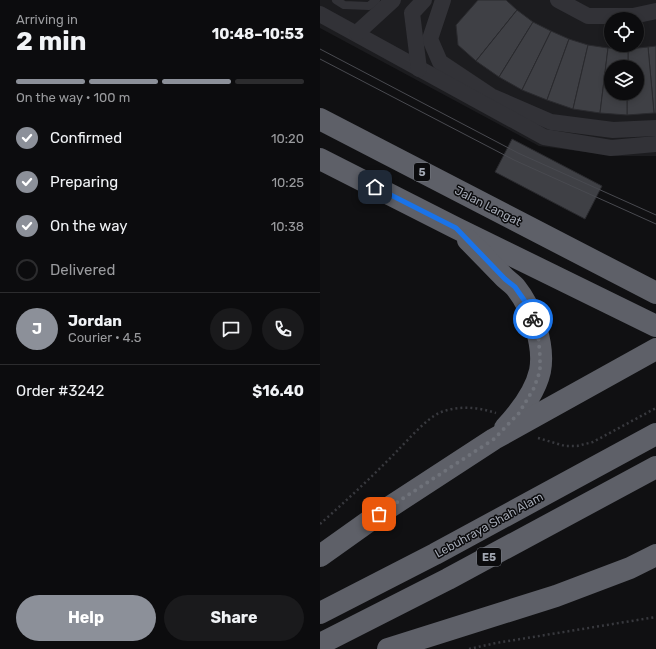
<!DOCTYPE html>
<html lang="en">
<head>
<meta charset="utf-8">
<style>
	body { margin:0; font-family:Rubik,sans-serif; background:#1a1a1c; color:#f1f3f6; height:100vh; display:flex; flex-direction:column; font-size:15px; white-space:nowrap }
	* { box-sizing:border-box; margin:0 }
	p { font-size:13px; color:#9a9b9e }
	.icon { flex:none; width:22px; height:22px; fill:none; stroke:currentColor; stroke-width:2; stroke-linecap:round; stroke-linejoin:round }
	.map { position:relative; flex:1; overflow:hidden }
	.panel { display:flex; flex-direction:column; background:#0c0c0e; width:320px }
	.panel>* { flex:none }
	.tools { position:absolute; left:284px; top:12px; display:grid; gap:8px }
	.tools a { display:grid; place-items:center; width:40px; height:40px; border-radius:50%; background:#0c0c0e; box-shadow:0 2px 6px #0003,0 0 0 1px #2c2c2e; font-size:20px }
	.pin { position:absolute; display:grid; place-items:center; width:34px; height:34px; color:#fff; margin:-17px; border-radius:8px; box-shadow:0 2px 6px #0006 }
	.courier { position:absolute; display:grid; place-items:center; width:40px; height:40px; margin:-20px; border:3px solid #1a73e8; border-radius:50%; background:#fff; color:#222; box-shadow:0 1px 5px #0007 }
	.summary em { font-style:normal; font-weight:700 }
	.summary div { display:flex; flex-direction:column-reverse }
	.summary { display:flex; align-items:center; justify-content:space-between; height:68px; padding:0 16px }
	h1 { font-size:26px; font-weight:700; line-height:30px }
	.bar { display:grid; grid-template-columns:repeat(4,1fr); gap:6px 4px; align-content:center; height:48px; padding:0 16px }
	.bar i { height:5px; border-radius:3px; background:#2c2c2e }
	.bar .current { background:#8c9099 }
	.bar p { grid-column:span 4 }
	.line { display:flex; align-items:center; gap:10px; padding:0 16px; border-top:1px solid #2c2c2e }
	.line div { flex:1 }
	.round { display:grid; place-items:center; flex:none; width:42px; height:42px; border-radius:21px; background:#1a1a1c }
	ol { padding:0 16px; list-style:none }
	li { display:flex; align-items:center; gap:12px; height:44px }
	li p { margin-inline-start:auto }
	li .icon { padding:4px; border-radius:50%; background:#8c9099; color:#fff; stroke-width:4 }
	li:last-child { color:#9a9b9e }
	li i { width:22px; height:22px; border:2px solid #2c2c2e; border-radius:50% }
	.button { display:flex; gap:8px; margin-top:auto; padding:8px 16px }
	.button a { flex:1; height:46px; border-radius:24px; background:#8c9099; color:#fff; font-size:16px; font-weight:700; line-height:46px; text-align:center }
	.button a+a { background:#1a1a1c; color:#f1f3f6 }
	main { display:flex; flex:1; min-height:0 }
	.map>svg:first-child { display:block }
	.built { fill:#1c1c1f; fill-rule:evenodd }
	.building { fill:#3f4045; stroke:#2a2a2e }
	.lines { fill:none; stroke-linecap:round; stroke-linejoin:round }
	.path { stroke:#38393e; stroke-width:2.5; stroke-dasharray:2 3; stroke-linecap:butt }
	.lane { stroke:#323237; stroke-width:8 }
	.street { stroke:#323237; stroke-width:16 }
	.highway { stroke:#5e6068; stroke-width:22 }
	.tram { stroke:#494a50; stroke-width:1 }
	.done { stroke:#6f727a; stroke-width:4; stroke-dasharray:0 7.2 }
	.route { stroke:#1a73e8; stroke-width:5 }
	.labels { text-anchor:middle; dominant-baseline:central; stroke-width:3; stroke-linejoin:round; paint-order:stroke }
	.shield { fill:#0b0b0d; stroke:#757880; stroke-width:1 }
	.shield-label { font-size:11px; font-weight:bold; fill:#a2a7b2 }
	.street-label { font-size:12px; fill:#a2a7b2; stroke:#0b0b0d }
</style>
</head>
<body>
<main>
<section class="panel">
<div class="summary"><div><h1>2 min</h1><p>Arriving in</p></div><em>10:48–10:53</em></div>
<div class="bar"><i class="current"></i><i class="current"></i><i class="current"></i><i></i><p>On the way · 100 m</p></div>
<ol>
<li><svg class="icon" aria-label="check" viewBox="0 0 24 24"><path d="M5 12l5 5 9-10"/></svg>Confirmed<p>10:20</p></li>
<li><svg class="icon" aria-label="check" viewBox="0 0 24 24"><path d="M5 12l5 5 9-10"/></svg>Preparing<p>10:25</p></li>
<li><svg class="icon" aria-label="check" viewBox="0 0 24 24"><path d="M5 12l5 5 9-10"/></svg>On the way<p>10:38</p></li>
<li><i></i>Delivered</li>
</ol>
<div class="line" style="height:72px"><b class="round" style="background:#8c9099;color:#fff">J</b><div><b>Jordan</b><p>Courier · 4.5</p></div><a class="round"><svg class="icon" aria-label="chat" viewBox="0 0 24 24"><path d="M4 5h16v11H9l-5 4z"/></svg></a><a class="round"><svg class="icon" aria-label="phone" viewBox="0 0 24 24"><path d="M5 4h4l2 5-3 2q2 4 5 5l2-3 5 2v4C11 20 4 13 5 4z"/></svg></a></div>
<div class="line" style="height:52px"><div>Order #3242</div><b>$16.40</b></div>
<div class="button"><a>Help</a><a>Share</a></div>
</section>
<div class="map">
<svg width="336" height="649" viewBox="0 0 336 649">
	<rect width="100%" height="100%" fill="#101012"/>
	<path class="built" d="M0 0H336V156H297L219 146 0 28ZM291 19H317V45H291ZM291 67H317V93H291Z"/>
	<g class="building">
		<polygon points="158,0 186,0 197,10 156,61 138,45 136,25"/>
		<polygon points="197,10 213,22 179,77 156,61"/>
		<polygon points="213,22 231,31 202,90 179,77"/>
		<polygon points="231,31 249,39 227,100 202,90"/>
		<polygon points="249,39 268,45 253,109 227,100"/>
		<polygon points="268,45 288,48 280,113 253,109"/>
		<polygon points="336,46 336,113 334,113 328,47"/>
		<polygon points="328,47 334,113 307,115 307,93 317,93 317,67 308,67 308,49"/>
		<polygon points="288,48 308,49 308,67 291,67 291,93 307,93 307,115 280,113"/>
		<polygon points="192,139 282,186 265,219 175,172"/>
	</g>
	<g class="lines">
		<g class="path">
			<polyline points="218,438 245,446 257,446 273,442 336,408"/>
			<path d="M0 524C27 500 53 476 78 450 89 439 105 420 119 413 138 405 157 407 176 413"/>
			<polyline points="149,649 176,643 336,617"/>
		</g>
		<polyline class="lane" points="16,0 24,5 49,6 56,0"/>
		<g class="street">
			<polyline points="123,0 110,39 120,62 171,96 231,122 293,130 336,128"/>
			<polyline points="238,0 268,16 313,16 336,11"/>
			<polyline points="0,14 224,137 291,148 336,144"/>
			<polyline points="37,33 73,0"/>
			<polyline points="99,69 92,13 104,0"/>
		</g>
		<g class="highway">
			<polyline points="0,119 336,293"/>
			<polyline points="0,159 136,228 336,326"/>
			<path d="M148 240C161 253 172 265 185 278 188 281 193 284 196 288 212 308 225 345 220 371 215 393 200 412 185 428"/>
			<polyline points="0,556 59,514 174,439 336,349"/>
			<polyline points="0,613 115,554 336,434"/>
			<polyline points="0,644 128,579 336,467"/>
			<polyline points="68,649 236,596 310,568 336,555"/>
		</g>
		<g class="tram">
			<polyline points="0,49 198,153 336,215"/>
			<polyline points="0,59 194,160 336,224"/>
		</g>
	</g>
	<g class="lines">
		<polyline class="done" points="59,514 174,439 199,413 214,388 220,371 220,356 218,334 213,319"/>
		<polyline class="route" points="55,187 136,228 185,279 195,287 209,307 213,319"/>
	</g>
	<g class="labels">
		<g class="shield">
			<rect x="94" y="163" width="16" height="18" rx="3"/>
			<rect x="157" y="548" width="24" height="18" rx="3"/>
		</g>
		<g class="shield-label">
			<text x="102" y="172">5</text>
			<text x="169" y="557">E5</text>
		</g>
		<g class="street-label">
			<text transform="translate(168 206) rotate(27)">Jalan Langat</text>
			<text transform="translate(169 525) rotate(-29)">Lebuhraya Shah Alam</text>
		</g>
	</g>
</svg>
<div class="tools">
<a><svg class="icon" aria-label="locate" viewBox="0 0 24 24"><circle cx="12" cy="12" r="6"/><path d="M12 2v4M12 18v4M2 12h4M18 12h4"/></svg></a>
<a><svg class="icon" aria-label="layers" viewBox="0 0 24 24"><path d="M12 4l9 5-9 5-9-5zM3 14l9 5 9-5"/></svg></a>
</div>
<div class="pin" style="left:59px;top:514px;background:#ea580c"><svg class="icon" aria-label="bag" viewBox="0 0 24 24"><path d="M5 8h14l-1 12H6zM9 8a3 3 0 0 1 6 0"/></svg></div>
<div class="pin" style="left:55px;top:187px;background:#1f2937"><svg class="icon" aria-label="home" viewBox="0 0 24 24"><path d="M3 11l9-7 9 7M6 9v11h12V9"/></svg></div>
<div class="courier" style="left:213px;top:319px"><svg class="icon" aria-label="bike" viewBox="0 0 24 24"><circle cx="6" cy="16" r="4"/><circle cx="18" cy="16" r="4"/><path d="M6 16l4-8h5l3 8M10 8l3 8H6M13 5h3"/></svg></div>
</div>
</main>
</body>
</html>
